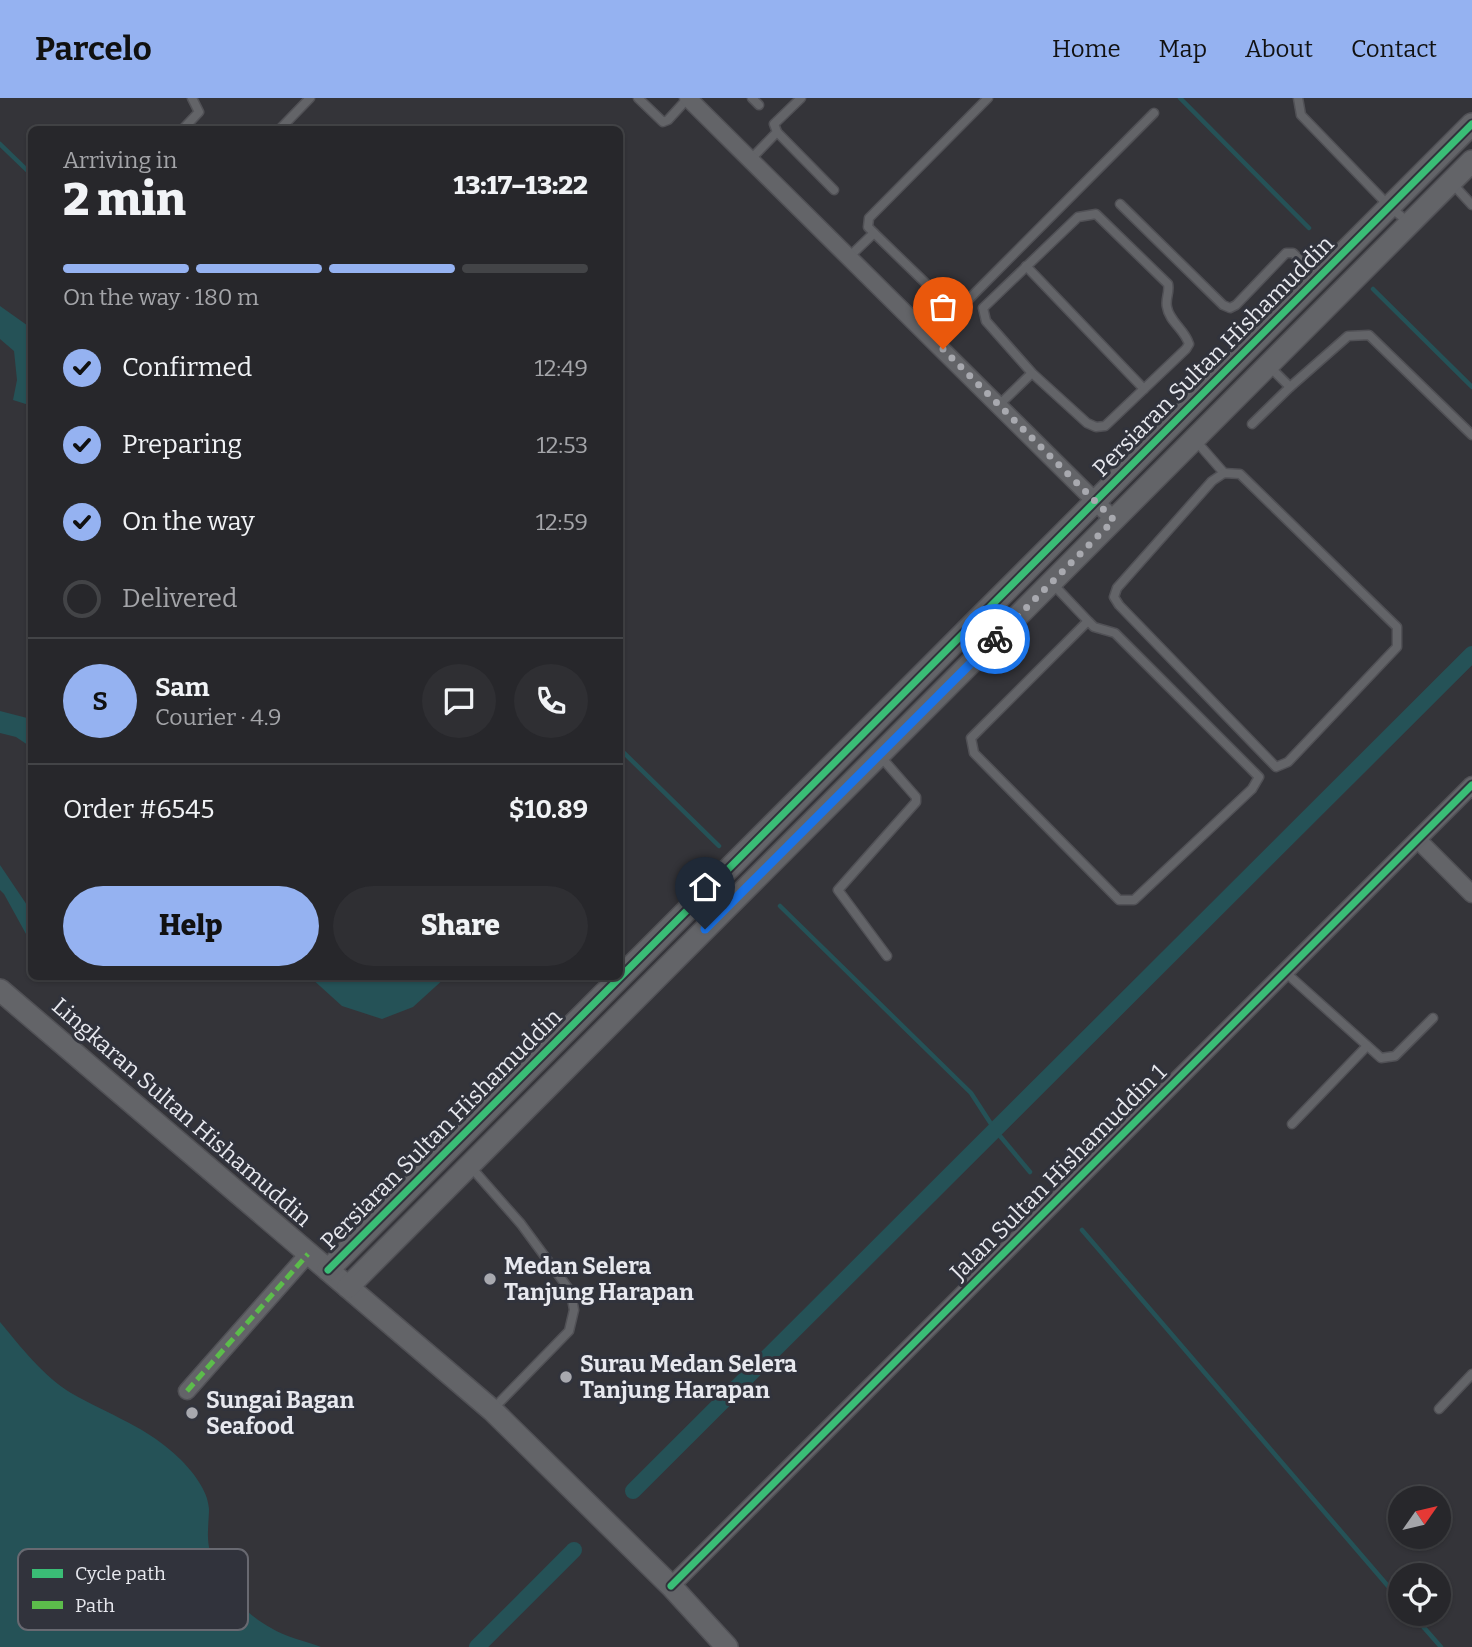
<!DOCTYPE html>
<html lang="en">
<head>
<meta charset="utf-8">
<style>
	body { margin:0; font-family:Bitter,serif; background:#2f2f33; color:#f1f3f6; height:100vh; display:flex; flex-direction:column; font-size:26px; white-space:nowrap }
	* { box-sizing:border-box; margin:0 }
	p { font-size:23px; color:#a4a5a9 }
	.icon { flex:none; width:38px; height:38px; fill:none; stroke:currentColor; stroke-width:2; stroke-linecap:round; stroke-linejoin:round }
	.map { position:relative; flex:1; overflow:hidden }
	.drawer { position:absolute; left:28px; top:28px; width:595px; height:854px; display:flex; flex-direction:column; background:#27272b; border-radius:10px; box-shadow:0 2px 5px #0004,0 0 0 2px #434447 }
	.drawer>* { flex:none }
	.needle { width:46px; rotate:56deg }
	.controls { position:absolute; left:1388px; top:1388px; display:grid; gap:14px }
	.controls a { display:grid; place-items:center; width:63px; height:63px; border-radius:50%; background:#27272b; box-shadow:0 2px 5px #0004,0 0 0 2px #434447; font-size:35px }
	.pin { position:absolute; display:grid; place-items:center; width:60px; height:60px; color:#fff; margin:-72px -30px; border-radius:50% 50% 50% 0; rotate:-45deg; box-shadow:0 0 7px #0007 }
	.pin .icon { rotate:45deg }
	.courier { position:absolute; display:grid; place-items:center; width:70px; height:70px; margin:-35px; border:5px solid #1a73e8; border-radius:50%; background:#fff; color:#222; box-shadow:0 2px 9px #0007 }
	.headline em { font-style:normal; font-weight:800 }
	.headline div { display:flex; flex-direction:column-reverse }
	.headline { display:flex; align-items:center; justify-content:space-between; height:119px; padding:0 35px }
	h1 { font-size:46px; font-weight:800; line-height:52px }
	.bar { display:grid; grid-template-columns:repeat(4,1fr); gap:10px 7px; align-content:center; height:84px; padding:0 35px }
	.bar i { height:9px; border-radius:5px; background:#434447 }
	.bar .on { background:#95b2f1 }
	.bar p { grid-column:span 4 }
	.line { display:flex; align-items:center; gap:18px; padding:0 35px; border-top:2px solid #434447 }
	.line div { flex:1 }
	.round { display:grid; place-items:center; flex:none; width:74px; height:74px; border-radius:37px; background:#2f2f33 }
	ol { padding:0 35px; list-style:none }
	li { display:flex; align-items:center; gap:21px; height:77px }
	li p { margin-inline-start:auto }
	li .icon { padding:7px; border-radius:50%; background:#95b2f1; color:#111; stroke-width:4 }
	li:last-child { color:#a4a5a9 }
	li i { width:38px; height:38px; border:4px solid #434447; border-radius:50% }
	.button { display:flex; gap:14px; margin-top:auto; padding:14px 35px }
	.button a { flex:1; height:80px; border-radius:42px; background:#95b2f1; color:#111; font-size:28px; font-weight:800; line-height:80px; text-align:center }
	.button a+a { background:#2f2f33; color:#f1f3f6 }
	header { display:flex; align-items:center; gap:42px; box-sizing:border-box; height:98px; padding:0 35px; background:#95b2f1; color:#111 }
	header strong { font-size:33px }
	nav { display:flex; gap:38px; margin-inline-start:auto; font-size:24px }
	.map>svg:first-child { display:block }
	.water { fill:#255257 }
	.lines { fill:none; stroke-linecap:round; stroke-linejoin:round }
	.stream { stroke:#255257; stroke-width:4.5 }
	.canal { stroke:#255257; stroke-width:16 }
	.lane-casing { stroke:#515156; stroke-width:11 }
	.street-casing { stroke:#515156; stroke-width:19 }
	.secondary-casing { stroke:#515156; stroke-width:24 }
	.lane { stroke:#636468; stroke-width:8 }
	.street { stroke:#636468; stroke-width:16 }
	.secondary { stroke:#636468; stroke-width:21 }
	.quiet { stroke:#5cbc4b; stroke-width:5; stroke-dasharray:10 5; stroke-linecap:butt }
	.cycleway-casing { stroke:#31333c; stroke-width:11 }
	.cycleway { stroke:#3abd76; stroke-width:7 }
	.done { stroke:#a8a9af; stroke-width:7; stroke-dasharray:0 12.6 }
	.route { stroke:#1a73e8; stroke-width:9 }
	.poi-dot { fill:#a8a9af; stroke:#31333c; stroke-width:2.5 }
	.labels { text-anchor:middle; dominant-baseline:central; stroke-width:6; stroke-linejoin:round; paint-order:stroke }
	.street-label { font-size:23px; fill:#e7e8ee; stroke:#31333c }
	.poi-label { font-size:23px; font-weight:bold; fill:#e7e8ee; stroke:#31333c; text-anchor:start }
	.key { fill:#31333c; stroke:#686971; stroke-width:2 }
	.key-label { font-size:19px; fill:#e7e8ee }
</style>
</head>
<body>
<header>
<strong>Parcelo</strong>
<nav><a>Home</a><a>Map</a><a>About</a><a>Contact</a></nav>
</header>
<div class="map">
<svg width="1472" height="1549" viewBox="0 0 1472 1549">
	<rect width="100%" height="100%" fill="#343439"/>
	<g class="water">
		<polygon points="0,208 31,230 32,306 29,307 13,302 17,282 14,253 0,241"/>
		<polygon points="0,613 31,621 31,649 16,639 0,635"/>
		<polygon points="0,767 31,813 31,845 4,796 0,792"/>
		<polygon points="310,879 446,879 413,909 382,921 342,908"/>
		<path d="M0 1224C20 1248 44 1279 71 1295 109 1317 148 1329 180 1361 192 1373 208 1392 209 1411 209 1424 206 1440 210 1453 218 1485 243 1515 271 1530 286 1539 305 1543 321 1549H0Z"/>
	</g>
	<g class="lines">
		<g class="stream">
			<polyline points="1180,0 1309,130"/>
			<polyline points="0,46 32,77"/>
			<polyline points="1373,191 1472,289"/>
			<polyline points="620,651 719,748"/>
			<polyline points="780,808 971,995 995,1032 1030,1074"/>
			<polyline points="1082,1132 1400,1502"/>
			<polyline points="1412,1516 1441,1549"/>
		</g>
		<g class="canal">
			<polyline points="633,1393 1472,556"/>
			<polyline points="477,1549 574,1452"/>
		</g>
		<g class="lane-casing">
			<g id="lane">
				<polyline points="638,0 663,24 668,22 688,0"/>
				<polyline points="752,0 759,7"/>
				<polyline points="1298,0 1301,17 1390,109 1407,123"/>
				<polyline points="182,32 199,14 192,0"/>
				<polyline points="279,32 310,0"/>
				<polyline points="777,34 834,92"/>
				<polyline points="750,62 777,34 774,26 801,0"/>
				<polyline points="1451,84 1472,107"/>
				<polyline points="1120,106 1223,207 1230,210 1236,207 1286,155 1293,155 1318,180"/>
				<polyline points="874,135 868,129 869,120 988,0"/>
				<polyline points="849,159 874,135 942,201 953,206 968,202 1154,15"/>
				<polyline points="1026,168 1144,291"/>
				<polyline points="1270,269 1290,289 1348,238 1369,237 1472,337"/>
				<path d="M999 307 1032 275 1087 325 1096 329 1105 328 1186 251 1189 246C1185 232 1169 223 1167 209 1165 201 1170 194 1168 186L1096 116 1078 119 983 210 986 223 1032 275"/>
				<polyline points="1252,326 1290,289"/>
				<polyline points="1196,343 1224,375"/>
				<polygon points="1224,375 1240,376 1397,529 1397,549 1288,664 1276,669 1119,507 1114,499 1117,490 1212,383"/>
				<polyline points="1051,484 1088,523 1094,529 1115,535 1259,679 1252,691 1134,802 1119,802 974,655 971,640 1088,523"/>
				<polyline points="881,659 916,699 916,704 838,792 887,858"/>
				<polyline points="1285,874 1381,960 1395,958 1433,920"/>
				<polyline points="1292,1026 1367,948"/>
				<polyline points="470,1068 521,1126 571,1194 574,1212 569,1233 492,1312"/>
				<polyline points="1439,1311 1472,1276"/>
			</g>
		</g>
		<g class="street-casing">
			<g id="street">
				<polyline points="688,0 1114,422"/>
				<polyline points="1418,742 1472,796"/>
				<polyline points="187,1293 308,1156"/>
				<polyline points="671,1488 1472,687"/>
			</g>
		</g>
		<g class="secondary-casing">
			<g id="secondary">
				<polyline points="0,892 492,1312 671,1488 727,1549"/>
				<polyline points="328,1172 1472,26"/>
				<polyline points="348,1189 1472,63"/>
			</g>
		</g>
		<use href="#lane" class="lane"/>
		<use href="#street" class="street"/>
		<use href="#secondary" class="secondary"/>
		<polyline class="quiet" points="187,1293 308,1156"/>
		<g class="cycleway-casing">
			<g id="cycleway">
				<polyline points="328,1172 1472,26"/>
				<polyline points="671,1488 1472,687"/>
			</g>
		</g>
		<use href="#cycleway" class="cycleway"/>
	</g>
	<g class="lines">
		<polyline class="done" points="943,251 1114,422 995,541"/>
		<polyline class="route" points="705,831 995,541"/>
	</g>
	<g class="poi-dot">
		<circle cx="490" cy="1181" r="7"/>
		<circle cx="566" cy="1279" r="7"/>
		<circle cx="192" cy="1315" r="7"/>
	</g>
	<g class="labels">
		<g class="street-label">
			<text transform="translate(1213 258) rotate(-45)">Persiaran Sultan Hishamuddin</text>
			<text transform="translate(182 1014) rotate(41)">Lingkaran Sultan Hishamuddin</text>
			<text transform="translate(441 1031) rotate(-45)">Persiaran Sultan Hishamuddin</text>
			<text transform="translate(1058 1074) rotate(-45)">Jalan Sultan Hishamuddin 1</text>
		</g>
		<g class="poi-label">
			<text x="504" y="1168">Medan Selera<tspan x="504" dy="26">Tanjung Harapan</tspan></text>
			<text x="580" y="1266">Surau Medan Selera<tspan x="580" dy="26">Tanjung Harapan</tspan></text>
			<text x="206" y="1302">Sungai Bagan<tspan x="206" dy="26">Seafood</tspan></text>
		</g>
	</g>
	<rect x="18" y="1451" width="230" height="81" rx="10" class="key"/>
	<rect x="32" y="1471" width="31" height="9" fill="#3abd76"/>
	<rect x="32" y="1503" width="31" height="8" fill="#5cbc4b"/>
	<g class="key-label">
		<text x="75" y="1482">Cycle path</text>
		<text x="75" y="1514">Path</text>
	</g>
</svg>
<div class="controls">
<a><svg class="needle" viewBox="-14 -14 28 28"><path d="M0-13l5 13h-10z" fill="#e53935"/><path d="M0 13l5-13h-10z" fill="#a4a5a9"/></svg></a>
<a><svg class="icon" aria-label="locate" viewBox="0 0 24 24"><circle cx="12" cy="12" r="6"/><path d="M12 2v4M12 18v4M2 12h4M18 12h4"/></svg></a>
</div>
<div class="pin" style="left:943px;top:251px;background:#ea580c"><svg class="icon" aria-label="bag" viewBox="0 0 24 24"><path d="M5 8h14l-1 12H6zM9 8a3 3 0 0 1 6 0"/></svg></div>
<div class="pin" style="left:705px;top:831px;background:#1f2937"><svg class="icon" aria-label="home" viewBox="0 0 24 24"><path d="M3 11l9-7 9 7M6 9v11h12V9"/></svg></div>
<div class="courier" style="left:995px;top:541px"><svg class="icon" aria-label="bike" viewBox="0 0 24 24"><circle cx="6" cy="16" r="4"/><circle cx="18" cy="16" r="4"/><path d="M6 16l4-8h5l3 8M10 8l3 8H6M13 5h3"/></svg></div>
<section class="drawer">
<div class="headline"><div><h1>2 min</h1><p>Arriving in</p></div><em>13:17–13:22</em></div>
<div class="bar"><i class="on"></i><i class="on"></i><i class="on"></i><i></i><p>On the way · 180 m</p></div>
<ol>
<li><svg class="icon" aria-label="check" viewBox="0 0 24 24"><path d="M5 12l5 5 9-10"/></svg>Confirmed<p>12:49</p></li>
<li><svg class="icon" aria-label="check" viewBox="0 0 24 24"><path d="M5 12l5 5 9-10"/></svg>Preparing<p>12:53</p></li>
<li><svg class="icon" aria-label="check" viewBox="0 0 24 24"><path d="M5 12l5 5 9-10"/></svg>On the way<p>12:59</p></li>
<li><i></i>Delivered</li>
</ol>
<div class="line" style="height:126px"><b class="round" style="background:#95b2f1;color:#111">S</b><div><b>Sam</b><p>Courier · 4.9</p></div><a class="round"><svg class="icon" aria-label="chat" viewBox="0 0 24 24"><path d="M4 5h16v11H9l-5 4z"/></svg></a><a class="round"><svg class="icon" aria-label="phone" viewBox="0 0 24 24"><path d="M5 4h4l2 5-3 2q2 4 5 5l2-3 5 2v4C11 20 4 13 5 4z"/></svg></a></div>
<div class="line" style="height:91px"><div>Order #6545</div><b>$10.89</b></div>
<div class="button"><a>Help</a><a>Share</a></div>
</section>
</div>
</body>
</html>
